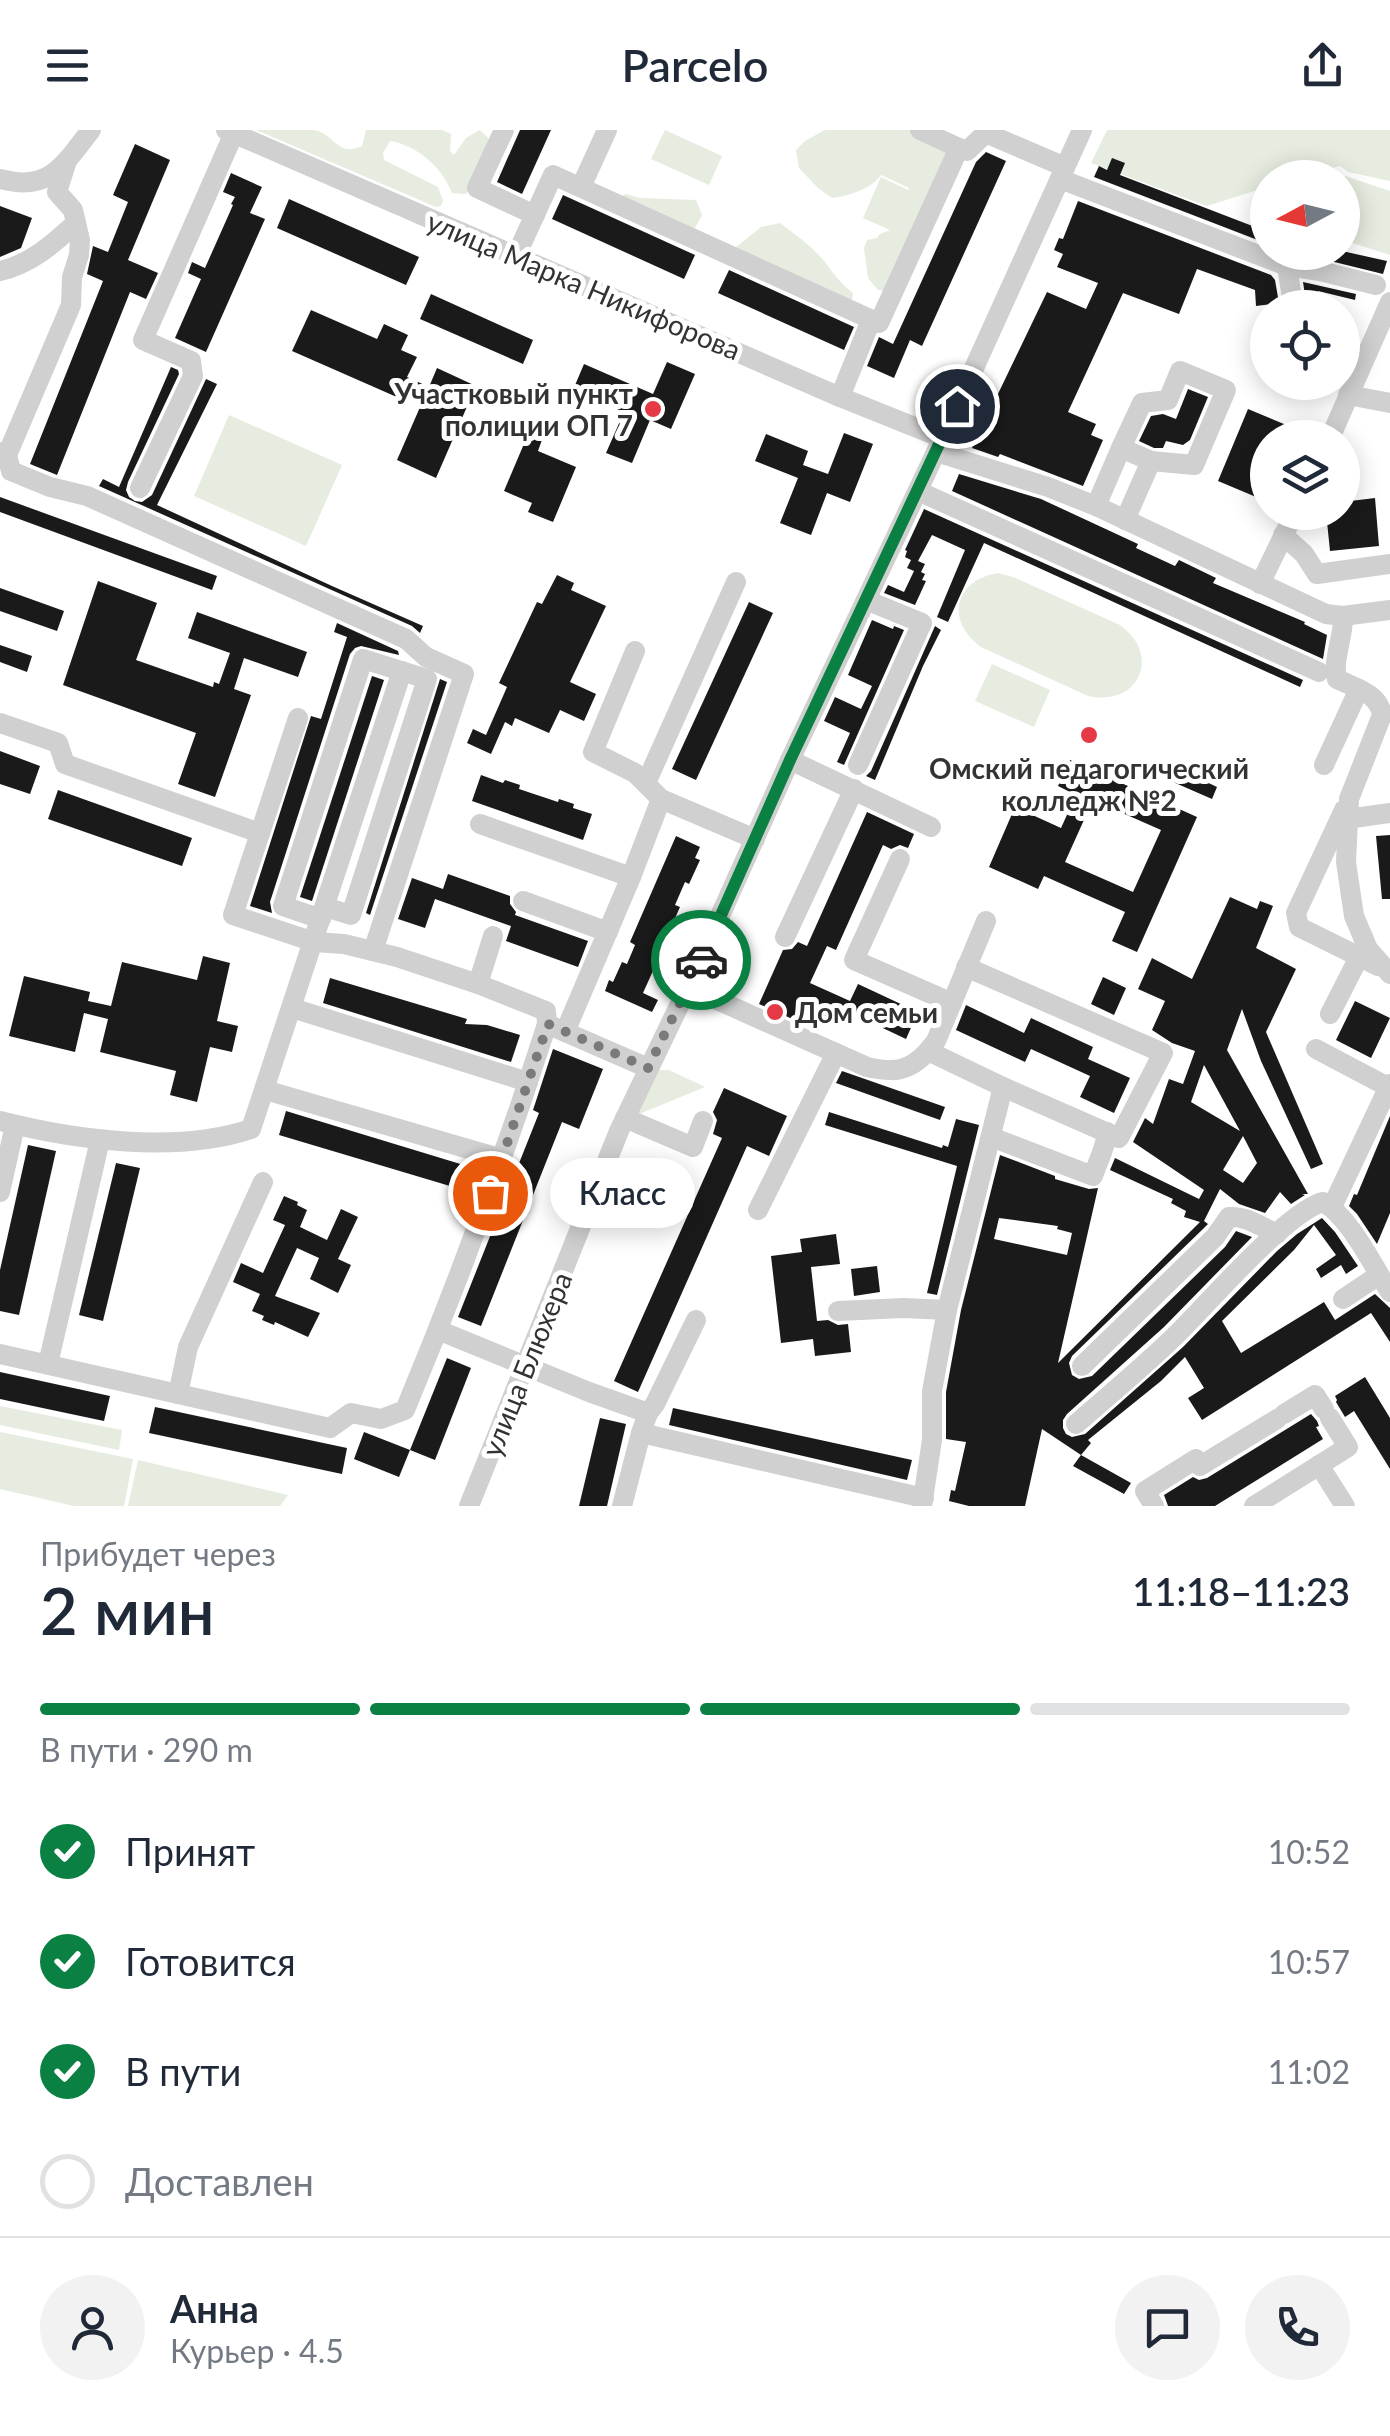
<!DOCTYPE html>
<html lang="ru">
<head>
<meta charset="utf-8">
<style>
	body { margin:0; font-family:Lato,sans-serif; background:#f2f2f3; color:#1f2937; height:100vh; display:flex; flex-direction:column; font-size:38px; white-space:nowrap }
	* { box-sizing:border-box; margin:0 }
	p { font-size:32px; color:#747a83 }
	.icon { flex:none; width:55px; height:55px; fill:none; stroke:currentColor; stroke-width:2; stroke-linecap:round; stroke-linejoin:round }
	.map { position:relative; height:1376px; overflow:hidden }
	.drawer { display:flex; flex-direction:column; background:#fff; flex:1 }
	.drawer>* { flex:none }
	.needle { width:65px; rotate:263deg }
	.tools { position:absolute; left:1250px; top:30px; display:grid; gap:20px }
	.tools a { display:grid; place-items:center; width:110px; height:110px; border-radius:50%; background:#fff; box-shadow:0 5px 25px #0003; font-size:50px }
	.pin { position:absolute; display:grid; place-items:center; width:85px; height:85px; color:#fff; margin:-42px; border:5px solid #fff; border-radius:50%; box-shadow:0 2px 10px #0007 }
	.courier { position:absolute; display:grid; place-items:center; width:100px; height:100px; margin:-50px; border:8px solid #0b8043; border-radius:50%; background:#fff; color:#222; box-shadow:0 2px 12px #0007 }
	.bubble { position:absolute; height:70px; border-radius:35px; background:#fff; box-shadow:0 5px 25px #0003; font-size:32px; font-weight:600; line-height:70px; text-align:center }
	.overview em { font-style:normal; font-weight:600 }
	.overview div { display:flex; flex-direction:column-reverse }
	.overview { display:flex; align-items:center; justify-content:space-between; height:170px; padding:0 40px }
	h1 { font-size:65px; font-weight:600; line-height:75px }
	.bar { display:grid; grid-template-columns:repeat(4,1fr); gap:15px 10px; align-content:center; height:120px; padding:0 40px }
	.bar i { height:12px; border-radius:8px; background:#e0e1e3 }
	.bar .selected { background:#0b8043 }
	.bar p { grid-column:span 4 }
	.line { display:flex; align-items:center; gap:25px; padding:0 40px; border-top:2px solid #e0e1e3 }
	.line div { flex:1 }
	.round { display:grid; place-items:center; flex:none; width:105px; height:105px; border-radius:52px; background:#f2f2f3 }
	ol { padding:0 40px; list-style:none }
	li { display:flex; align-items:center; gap:30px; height:110px }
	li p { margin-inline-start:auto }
	li .icon { padding:10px; border-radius:50%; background:#0b8043; color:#fff; stroke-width:4 }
	li:last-child { color:#747a83 }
	li i { width:55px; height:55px; border:5px solid #e0e1e3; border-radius:50% }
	header { display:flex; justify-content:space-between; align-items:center; height:130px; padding:0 40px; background:#fff; font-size:45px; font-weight:600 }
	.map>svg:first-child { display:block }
	.green { fill:#e6ecdf }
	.building { fill:#1a1a1a; fill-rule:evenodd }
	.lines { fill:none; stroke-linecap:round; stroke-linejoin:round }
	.minor { stroke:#d0d0d0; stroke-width:20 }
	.done { stroke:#7a7a7a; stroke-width:10; stroke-dasharray:0 18 }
	.route { stroke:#0b8043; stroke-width:12 }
	.poi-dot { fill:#e63946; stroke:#fff; stroke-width:4 }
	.labels { text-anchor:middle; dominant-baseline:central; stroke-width:10; stroke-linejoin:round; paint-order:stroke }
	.street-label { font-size:28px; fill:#333; stroke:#fff }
	.poi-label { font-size:28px; font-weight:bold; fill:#333; stroke:#fff; text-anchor:end }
</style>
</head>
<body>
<header><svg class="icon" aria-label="menu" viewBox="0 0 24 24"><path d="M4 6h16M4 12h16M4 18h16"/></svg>Parcelo<svg class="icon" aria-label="share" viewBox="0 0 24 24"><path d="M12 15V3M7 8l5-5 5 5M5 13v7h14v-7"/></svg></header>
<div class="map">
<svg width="1390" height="1376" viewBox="0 0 1390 1376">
	<rect width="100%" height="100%" fill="#fff"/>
	<g class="green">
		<path d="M256 0C274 0 295 0 313 0 336 3 336 28 362 16L366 0H442L451 4 450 21 454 25 466 8 480 0 491 11 481 38 466 64 452 63C442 37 418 16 390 11L383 23 384 30 438 57 443 71 441 76 436 77Z"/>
		<polygon points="665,0 722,26 709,55 651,29"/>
		<path d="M825 0H913L955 19 887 161 878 160 868 148 864 118 867 110 877 108 880 104 890 100 863 88 881 47 908 60 909 58 881 45C871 59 849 66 832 68L818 58 799 38 796 20 805 11Z"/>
		<polygon points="1107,0 1390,0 1390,51 1348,42 1340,36 1297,47 1268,48 1267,57 1207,76 1091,33"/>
		<polygon points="1345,46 1390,61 1390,125 1343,110 1342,55"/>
		<polygon points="626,64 640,68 696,70 702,85 695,98 683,99 620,67"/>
		<path d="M780 93C796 105 812 116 825 132 834 144 841 154 853 163L852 171 735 118 761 97Z"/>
		<polygon points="229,285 342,335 306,416 194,366"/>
		<path d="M998 443 1013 447 1120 495C1162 525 1139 577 1088 566L981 517C945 491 954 450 998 443Z"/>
		<polygon points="992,534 1050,560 1034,597 975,571"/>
		<polygon points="658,940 669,940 705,957 632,987"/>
		<polygon points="0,1276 122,1300 119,1320 0,1295"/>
		<polygon points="0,1302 133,1329 124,1376 74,1376 0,1359"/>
		<polygon points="138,1330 288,1365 280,1376 128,1376"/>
	</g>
	<g class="building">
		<polygon points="520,0 551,0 522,64 497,52"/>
		<polygon points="135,14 170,30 128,130 158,143 146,169 130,162 57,345 30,334 103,151 87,144 93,116 108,122 128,72 113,65"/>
		<polygon points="986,22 1006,31 922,216 910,210 894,248 867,236 879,207 893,214 976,32"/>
		<polygon points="1112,28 1125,33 1120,45 1268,102 1268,114 1094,47 1099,36 1107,40"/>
		<polygon points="231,43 262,57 250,83 265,89 206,222 175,208 201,149 188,143 192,132 205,138 233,75 231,74 235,67 223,62"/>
		<polygon points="563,65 695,125 684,149 552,89"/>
		<polygon points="289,69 419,127 406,155 277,98"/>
		<polygon points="1078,71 1271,145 1275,150 1279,173 1256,176 1255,160 1197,139 1179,184 1123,163 1068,282 1096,294 1091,305 1103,310 1083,356 1000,324 998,327 972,318 1047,162 1086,179 1098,153 1057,137 1063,124 1054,120 1059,108 1063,109"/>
		<polygon points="0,76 32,88 21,118 0,127"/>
		<polygon points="1342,121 1387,131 1383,144 1302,124 1303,122"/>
		<polygon points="729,140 854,197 844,220 718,163"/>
		<polygon points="1303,152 1356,164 1355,170 1318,161 1321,178 1307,178"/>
		<polygon points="431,164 533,210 523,234 420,189"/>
		<polygon points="311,180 377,209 384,194 408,205 401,220 417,227 407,247 429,257 437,238 476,256 436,348 397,330 424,268 403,258 399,268 292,221"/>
		<polygon points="667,232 695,244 671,299 650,290 632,333 606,323 624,282 573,260 584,234 653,264"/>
		<polygon points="171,237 178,240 179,244 128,352 126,360 129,367 135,371 142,372 152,365 206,249 217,254 157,375 332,456 423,496 420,503 412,496 99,356 103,349 119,357"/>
		<polygon points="1188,259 1208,267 1190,310 1183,315 1166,311 1163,318 1154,318 1139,311 1151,286 1163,284 1176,289"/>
		<polygon points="1248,279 1296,299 1292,308 1268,308 1268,372 1218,351"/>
		<polygon points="529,302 543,307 538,321 576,337 553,392 528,382 532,373 504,361"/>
		<polygon points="844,303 873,314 850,372 827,363 811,405 780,393 798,348 755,331 766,304 808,321 803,335 828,344"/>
		<polygon points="959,344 1041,369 1138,414 1136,418 1175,436 1179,430 1216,448 1213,453 1305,492 1304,494 1327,505 1323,529 952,361"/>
		<polygon points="0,367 217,446 212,460 0,382"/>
		<polygon points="1375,368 1379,416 1330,421 1326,382 1342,382 1342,372"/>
		<polygon points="924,379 1303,550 1300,557 984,413 948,492 937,487 965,420 932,405 918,431 925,434 921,442 925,444 922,450 926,451 915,475 884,463 888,455 904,462 914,441 907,438 911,430 905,427 907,421 905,420"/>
		<polygon points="557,445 574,453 571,460 606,476 570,552 596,564 584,591 560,580 549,603 515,588 512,596 505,592 491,624 467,613 473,599 486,605 507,557 499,553 537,472 542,474"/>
		<polygon points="98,451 157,473 136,530 213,557 214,552 219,554 230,523 188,508 197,482 307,522 298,547 244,528 234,559 251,565 215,667 178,654 196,603 63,555"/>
		<polygon points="0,458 64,481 57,501 0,481"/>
		<polygon points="749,472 773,483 696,650 672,639"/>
		<polygon points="872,490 893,499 894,496 904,500 844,635 837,632 850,603 824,591 835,567 861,579 872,556 848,545"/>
		<polygon points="337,493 398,521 399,525 361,516 355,518 350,524 270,772 272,783 250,776 311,586 321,589 347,507 334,502"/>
		<polygon points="935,496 941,500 923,536 875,650 866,646 871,641"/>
		<polygon points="0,515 32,526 27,542 0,532"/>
		<polygon points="372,546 384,550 312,771 300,767"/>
		<polygon points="440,549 447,552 370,785 366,783"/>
		<polygon points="0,621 40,636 30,664 0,654"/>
		<path d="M1070 630 1197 687 1137 822 1112 811 1125 782 1044 746 1038 759 989 737 1015 677 1061 698 1076 665 1058 656ZM1093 670 1161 700 1133 762 1065 732Z"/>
		<polygon points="1182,632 1197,639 1194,646 1217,657 1212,669 1173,652"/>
		<polygon points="481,645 503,653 505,650 520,655 519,659 558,672 559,669 574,674 573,678 592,684 583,710 472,671"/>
		<polygon points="58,660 192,708 182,736 48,689"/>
		<polygon points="867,682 914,704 908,718 900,715 891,719 883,715 836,820 827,816 810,853 850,871 858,854 918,882 906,909 851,883 846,895 815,881 808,896 759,874 783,820 792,819 798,812 807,816"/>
		<polygon points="1390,705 1390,769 1382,769 1376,706"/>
		<polygon points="676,706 700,717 695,728 700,730 689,754 685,752 675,775 680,777 669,802 665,801 656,821 661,823 643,863 658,870 652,882 605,861 609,850 613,852 622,832 627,834 635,815 630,812"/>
		<polygon points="448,744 510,766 510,774 516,782 515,785 588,811 578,837 506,811 511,796 435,769 425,798 398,789 412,748 443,759"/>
		<path d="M1230 767 1257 779 1260 771 1273 776 1256 818 1296 839 1266 902 1323 1034 1311 1039 1261 931 1242 879 1227 920 1308 1064H1302L1305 1065 1291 1074 1280 1062 1265 1083 1239 1074 1220 1059 1204 1091 1208 1094 1204 1098 1072 1226 1069 1233 1072 1245 1079 1249 1092 1246 1225 1117 1236 1101 1252 1107 1164 1197 1067 1284 1063 1290V1298L1066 1304 1072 1307 1085 1304 1183 1217 1277 1121 1297 1104 1322 1088 1335 1102 1358 1136 1346 1144 1341 1135 1321 1148 1316 1139 1336 1125 1314 1095 1294 1120 1222 1191 1241 1223 1324 1172 1335 1190 1375 1164 1390 1178V1212L1371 1183 1202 1290 1188 1268 1204 1258 1185 1227 1161 1251 1088 1310 1091 1313 1081 1325 1042 1299 1025 1376H969L949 1371 951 1360 955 1361 966 1312 946 1309V1262L961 1180 1000 1025 1055 1046V1049L1089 1059 1098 1058 1058 1233 1200 1092 1184 1087 1186 1081 1171 1073 1173 1069 1110 1040 1115 1028 1199 1069 1204 1060 1133 1012 1145 988 1153 994 1169 949 1183 954 1195 921 1172 913 1152 900 1165 871 1138 859 1152 828 1192 849ZM1204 935 1240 1001 1191 972ZM1243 1006 1257 1033 1243 1053 1223 1040ZM999 1088 1058 1096 1057 1099 1072 1103 1067 1125 994 1109Z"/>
		<polygon points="203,826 230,833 217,891 238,896 232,922 210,917 197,972 170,965 176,941 100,922 108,889 84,883 75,922 9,906 24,846 90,862 88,871 111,876 122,832 197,850"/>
		<polygon points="1103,847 1126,858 1114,885 1091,874"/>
		<polygon points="330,848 467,889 465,894 487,895 520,905 511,932 323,873"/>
		<polygon points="1355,871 1390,888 1371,928 1336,910"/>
		<polygon points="966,875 1024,903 1031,888 1093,917 1088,929 1130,948 1114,983 1080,967 1090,946 1031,919 1025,932 956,900"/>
		<polygon points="553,919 603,939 579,999 562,992 481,1196 458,1187 539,983 533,980"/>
		<polygon points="842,941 945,977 940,990 836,953"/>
		<polygon points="724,958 787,986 769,1026 747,1016 638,1262 614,1251 722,1008 713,1004 717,990 713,982"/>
		<polygon points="286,981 467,1036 460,1059 279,1005"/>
		<polygon points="829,982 942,1018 943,1015 948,1017 956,989 979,995 937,1165 927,1163 957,1036 825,995"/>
		<polygon points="1390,986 1390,1083 1377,1114 1357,1084 1349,1076 1354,1064 1357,1065"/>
		<polygon points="28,1015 56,1021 19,1185 0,1181 0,1140"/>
		<polygon points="116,1033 140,1038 103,1191 79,1185"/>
		<polygon points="284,1066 298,1072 297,1075 307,1080 300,1097 327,1110 341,1079 358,1087 338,1129 351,1135 338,1163 310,1149 319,1128 297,1118 275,1166 320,1183 308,1207 275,1192 274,1195 262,1190 264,1186 252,1181 260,1164 233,1152 241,1133 263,1143 285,1095 273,1090"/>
		<polygon points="836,1104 840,1134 811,1137 817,1191 828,1190 838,1195 848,1194 851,1222 815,1226 813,1209 781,1213 771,1126 802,1122 800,1109"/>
		<polygon points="877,1136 880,1162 854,1166 851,1139"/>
		<polygon points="447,1228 471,1238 435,1330 410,1320"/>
		<polygon points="0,1242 110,1266 104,1291 0,1269"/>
		<polygon points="1365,1247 1390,1288 1390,1339 1354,1281 1345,1287 1336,1272 1337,1270 1335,1266"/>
		<polygon points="155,1277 347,1318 342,1344 149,1303"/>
		<polygon points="673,1278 912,1330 907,1350 669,1295"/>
		<polygon points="1311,1284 1317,1291 1319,1296 1316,1297 1323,1309 1215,1376 1168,1376 1164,1365 1193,1347 1199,1350 1207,1348"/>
		<polygon points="600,1288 626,1294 607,1376 579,1376"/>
		<polygon points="364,1302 410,1320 399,1347 354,1329"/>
		<polygon points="1081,1325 1131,1353 1124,1364 1073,1336"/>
	</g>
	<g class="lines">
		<g class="minor">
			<polyline points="226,0 840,267 942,308"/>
			<polyline points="504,0 477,58 535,85"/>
			<polyline points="920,0 959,18"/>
			<polyline points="988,4 1065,37"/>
			<path d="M0 49C50 63 64 34 91 0"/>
			<polyline points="1060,49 1287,136 1320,141 1376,155"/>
			<polyline points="581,57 607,0"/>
			<polyline points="516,126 553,45 879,193 959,18 967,21 989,0"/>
			<polyline points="1287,136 1293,175"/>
			<path d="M0 141C31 134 53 114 76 93"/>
			<polyline points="1348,265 1390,273"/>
			<polyline points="840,267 871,190"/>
			<polyline points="1330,308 1390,172"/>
			<polyline points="1121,318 1142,273 1168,270 1180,241 1226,260 1194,335 1151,331"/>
			<polyline points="0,322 7,325 71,175 72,147 79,125 80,110 73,80 57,62 66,34"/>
			<polyline points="936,322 1048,357 1096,376 1326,484 1343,486 1390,480"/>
			<polyline points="7,325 11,341 50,357 87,366 406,509 426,527 464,544 373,821"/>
			<polyline points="140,358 193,246 191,231 143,210 234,3"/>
			<polyline points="918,361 1319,542"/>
			<polyline points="1096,376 1121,318 1151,331 1125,390"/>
			<polyline points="1283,405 1304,424 1317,444 1390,434"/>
			<polyline points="1260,454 1295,382"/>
			<path d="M1343 486C1344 507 1332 529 1337 549 1355 558 1379 563 1382 585L1349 669 1346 732 1354 786 1368 819 1390 844"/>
			<polyline points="635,521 593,622 635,643 661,669 755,709"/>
			<polyline points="298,588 233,785 314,812 344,814 397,827 478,854 546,881 547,894 648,938"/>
			<polyline points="0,593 58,613 65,634 260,703"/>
			<polyline points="790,630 931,697"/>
			<polyline points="858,635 922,493 866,470"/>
			<polyline points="1324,635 1359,559"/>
			<polyline points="646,653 736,452"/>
			<polyline points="1344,680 1296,783 1299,797 1378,836"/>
			<polyline points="1347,689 1390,683"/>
			<polyline points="480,694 631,747"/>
			<polyline points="900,729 854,830 952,873"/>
			<polyline points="523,771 608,802"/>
			<polyline points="321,789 283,776 363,529 427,549 351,785 325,777"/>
			<polyline points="785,807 854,659"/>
			<polyline points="478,854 493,806"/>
			<path d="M688 857 867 937C894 943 909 942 928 921L1003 957 1119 1008 1163 923 966 837"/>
			<polyline points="292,878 528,952"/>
			<polyline points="1330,884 1359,827 1366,821"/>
			<polyline points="565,902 631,747 661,669"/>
			<polyline points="1316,919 1388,957"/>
			<polyline points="928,921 936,911 986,791"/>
			<polyline points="265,960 503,1029"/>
			<polyline points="625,988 693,1017 703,991"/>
			<path d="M0 991C75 1010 176 1024 251 999L402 541"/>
			<path d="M991 1007 1093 1046C1098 1031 1106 1017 1107 1002"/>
			<polyline points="0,1062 15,995"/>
			<polyline points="1332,1077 1390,954"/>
			<polyline points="758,1080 836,923"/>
			<polyline points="1343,1169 1379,1145"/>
			<polyline points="838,1181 903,1178 947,1180"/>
			<polyline points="438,1200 589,1262 648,1283 641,1303 924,1368"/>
			<path d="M0 1224 330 1298 351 1283 381 1289 405 1280C458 1153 505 1025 547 894"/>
			<polyline points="48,1234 100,1010"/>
			<path d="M1082 1236 1215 1107 1229 1087C1247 1086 1260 1096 1277 1104"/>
			<polyline points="178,1264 188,1217 263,1052"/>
			<polyline points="648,1283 655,1274 696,1190"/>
			<polyline points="1284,1284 1315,1265 1324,1279"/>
			<path d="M1076 1294C1109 1265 1143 1237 1174 1207 1206 1176 1286 1082 1323 1072 1350 1087 1373 1136 1390 1162"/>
			<polyline points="1319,1335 1345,1376"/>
			<polyline points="469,1376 619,1001 688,857 790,630 936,322 1082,0"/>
			<polyline points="622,1376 641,1303"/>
			<polyline points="922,1376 932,1310 932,1261 947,1180 1003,957"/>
			<polyline points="1154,1376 1145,1361 1196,1329 1200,1336 1277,1289"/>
			<polyline points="1254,1376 1348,1317 1330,1288"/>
		</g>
	</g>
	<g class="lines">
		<polyline class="done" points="490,1063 548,894 648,938 701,830"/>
		<polyline class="route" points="701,830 790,630 957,276"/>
	</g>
	<g class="poi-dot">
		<circle cx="653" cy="279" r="10"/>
		<circle cx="1089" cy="605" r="10"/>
		<circle cx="775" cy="882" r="10"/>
	</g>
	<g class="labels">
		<g class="street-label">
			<text transform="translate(584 155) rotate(23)">улица Марка Никифорова</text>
			<text transform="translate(526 1234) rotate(-68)">улица Блюхера</text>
		</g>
		<g class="poi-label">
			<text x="633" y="263">Участковый пункт<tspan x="633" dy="32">полиции ОП 7</tspan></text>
			<text x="1089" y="638" text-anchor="middle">Омский педагогический<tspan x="1089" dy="32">колледж №2</tspan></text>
			<text x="795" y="882" text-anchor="start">Дом семьи</text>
		</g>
	</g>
</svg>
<div class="tools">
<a><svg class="needle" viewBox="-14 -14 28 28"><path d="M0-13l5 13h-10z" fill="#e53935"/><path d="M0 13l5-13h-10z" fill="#747a83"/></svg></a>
<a><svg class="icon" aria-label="locate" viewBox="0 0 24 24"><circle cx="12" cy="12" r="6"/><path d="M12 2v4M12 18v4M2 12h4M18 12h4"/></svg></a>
<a><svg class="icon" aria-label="layers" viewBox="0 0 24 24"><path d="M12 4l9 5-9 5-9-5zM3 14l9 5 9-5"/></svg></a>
</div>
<div class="pin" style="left:490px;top:1063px;background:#ea580c"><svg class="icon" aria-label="bag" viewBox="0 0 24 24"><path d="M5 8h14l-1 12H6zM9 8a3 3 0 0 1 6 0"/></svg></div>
<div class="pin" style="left:957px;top:276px;background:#1f2937"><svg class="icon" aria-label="home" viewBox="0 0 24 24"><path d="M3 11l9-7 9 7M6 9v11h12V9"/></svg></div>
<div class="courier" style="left:701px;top:830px"><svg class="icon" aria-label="car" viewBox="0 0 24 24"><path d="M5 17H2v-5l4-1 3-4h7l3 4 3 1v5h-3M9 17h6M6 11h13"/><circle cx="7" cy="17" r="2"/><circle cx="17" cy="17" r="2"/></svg></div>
<div class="bubble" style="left:550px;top:1028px;width:145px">Класс</div>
</div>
<section class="drawer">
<div class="overview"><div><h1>2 мин</h1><p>Прибудет через</p></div><em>11:18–11:23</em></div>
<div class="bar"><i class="selected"></i><i class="selected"></i><i class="selected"></i><i></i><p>В пути · 290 m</p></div>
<ol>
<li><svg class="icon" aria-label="check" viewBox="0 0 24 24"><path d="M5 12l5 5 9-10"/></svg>Принят<p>10:52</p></li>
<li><svg class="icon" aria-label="check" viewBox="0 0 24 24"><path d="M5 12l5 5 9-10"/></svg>Готовится<p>10:57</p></li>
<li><svg class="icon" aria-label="check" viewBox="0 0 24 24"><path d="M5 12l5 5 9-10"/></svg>В пути<p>11:02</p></li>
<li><i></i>Доставлен</li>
</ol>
<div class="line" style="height:180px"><a class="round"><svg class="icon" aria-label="person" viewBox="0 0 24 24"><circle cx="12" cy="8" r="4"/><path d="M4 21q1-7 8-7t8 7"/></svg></a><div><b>Анна</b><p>Курьер · 4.5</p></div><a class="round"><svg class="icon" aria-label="chat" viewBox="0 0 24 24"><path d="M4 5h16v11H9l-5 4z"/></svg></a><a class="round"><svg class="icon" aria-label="phone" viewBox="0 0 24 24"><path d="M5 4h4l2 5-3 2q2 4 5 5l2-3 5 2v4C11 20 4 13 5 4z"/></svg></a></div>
</section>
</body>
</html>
